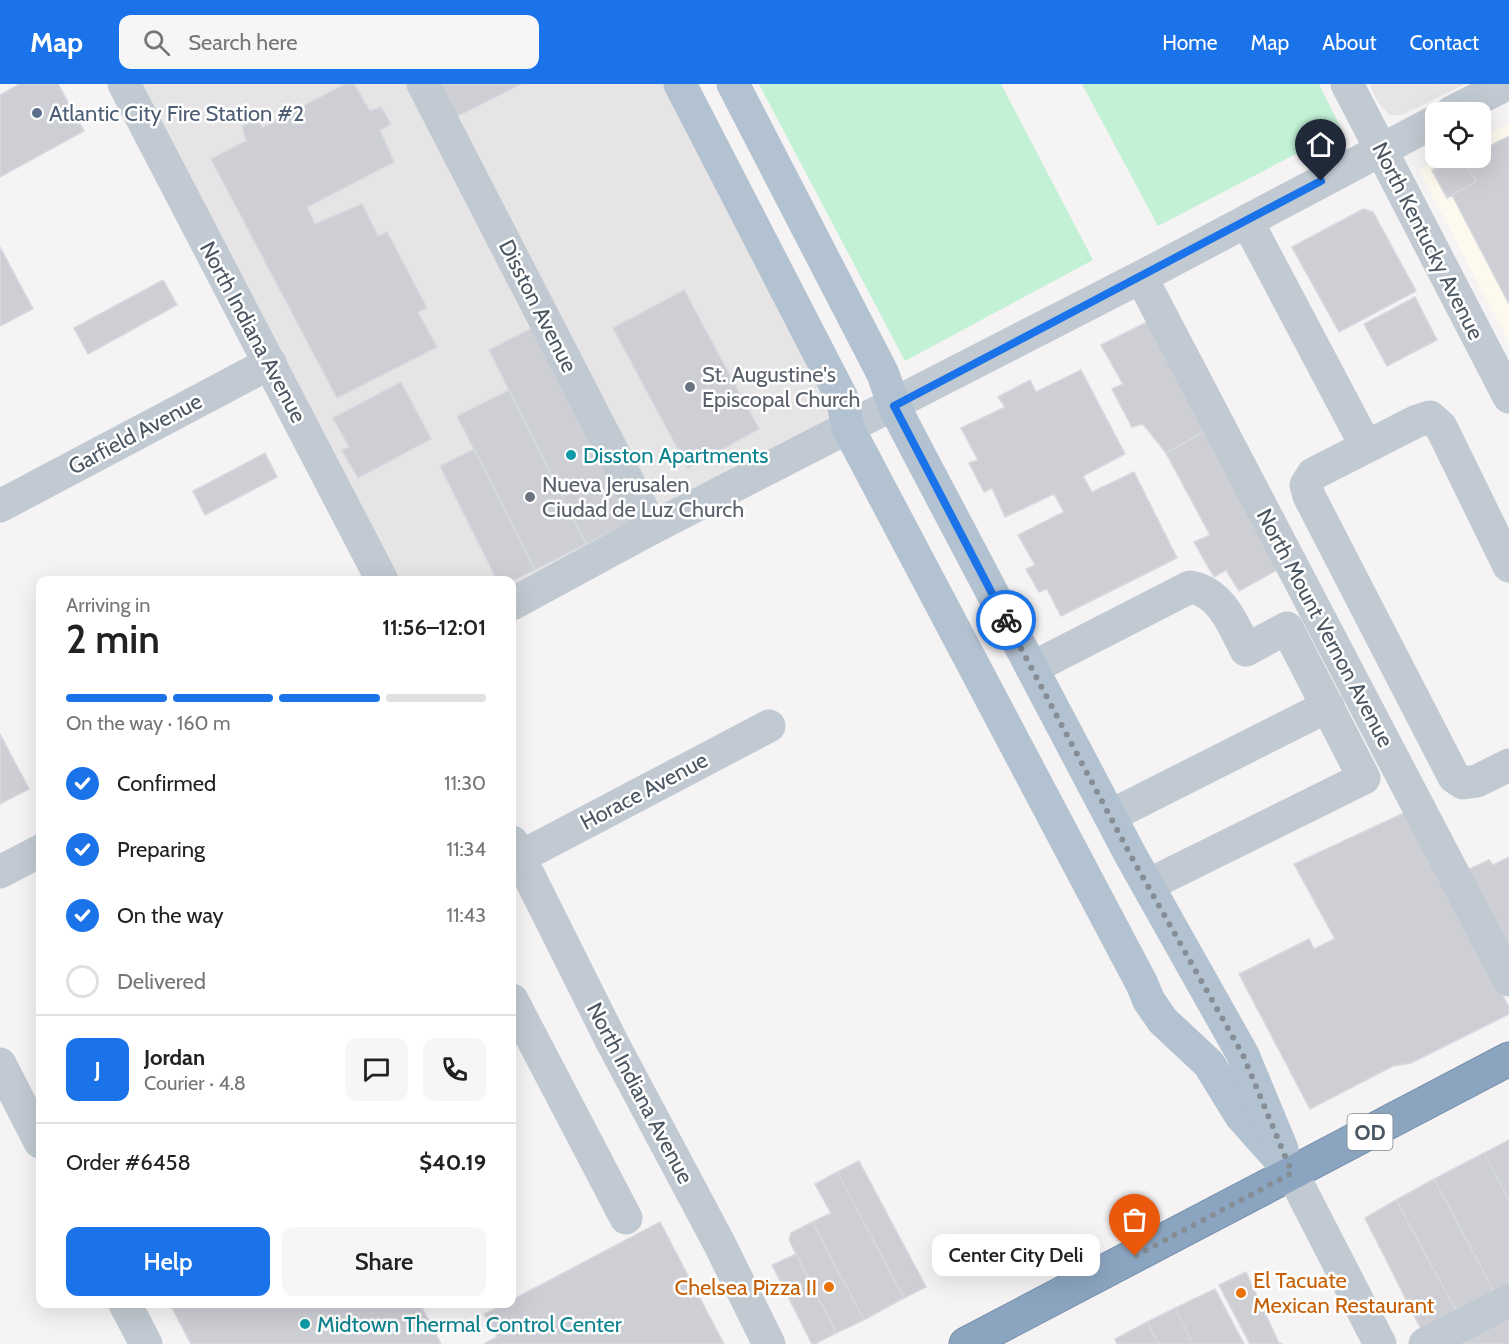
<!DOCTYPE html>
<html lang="en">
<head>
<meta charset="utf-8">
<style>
	body { margin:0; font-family:Cabin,sans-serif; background:#f6f6f6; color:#222; height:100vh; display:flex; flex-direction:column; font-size:22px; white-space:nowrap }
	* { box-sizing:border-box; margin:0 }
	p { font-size:20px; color:#767676 }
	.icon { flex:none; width:33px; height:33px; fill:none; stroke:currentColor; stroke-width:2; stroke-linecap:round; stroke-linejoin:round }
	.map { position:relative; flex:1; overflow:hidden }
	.details { position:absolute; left:36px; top:492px; width:480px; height:732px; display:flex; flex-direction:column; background:#fff; border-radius:12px; box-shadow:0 6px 24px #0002 }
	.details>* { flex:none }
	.buttons { position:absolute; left:1425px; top:18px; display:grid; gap:12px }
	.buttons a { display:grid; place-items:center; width:66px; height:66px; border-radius:12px; background:#fff; box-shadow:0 6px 24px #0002; font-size:30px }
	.pin { position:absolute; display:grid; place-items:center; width:51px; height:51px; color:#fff; margin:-62px -26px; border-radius:50% 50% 50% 0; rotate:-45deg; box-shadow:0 0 6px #0007 }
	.pin .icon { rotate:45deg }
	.courier { position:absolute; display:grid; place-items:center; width:60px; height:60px; margin:-30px; border:4px solid #1a73e8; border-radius:50%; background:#fff; color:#222; box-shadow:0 2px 8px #0007 }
	.bubble { position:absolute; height:42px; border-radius:12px; background:#fff; box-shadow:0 6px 24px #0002; font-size:20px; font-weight:600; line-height:42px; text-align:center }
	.headline em { font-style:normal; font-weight:600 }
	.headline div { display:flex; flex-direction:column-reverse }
	.headline { display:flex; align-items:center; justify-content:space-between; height:102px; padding:0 30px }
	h1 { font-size:39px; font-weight:600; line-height:45px }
	.bar { display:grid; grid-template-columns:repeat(4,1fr); gap:9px 6px; align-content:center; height:72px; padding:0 30px }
	.bar i { height:8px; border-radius:4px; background:#e0e0e0 }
	.bar .on { background:#1a73e8 }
	.bar p { grid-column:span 4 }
	.line { display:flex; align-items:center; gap:15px; padding:0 30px; border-top:2px solid #e0e0e0 }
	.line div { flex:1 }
	.round { display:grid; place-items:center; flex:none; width:63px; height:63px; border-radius:12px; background:#f6f6f6 }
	ol { padding:0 30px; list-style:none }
	li { display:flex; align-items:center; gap:18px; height:66px }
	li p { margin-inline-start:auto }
	li .icon { padding:6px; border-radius:50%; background:#1a73e8; color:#fff; stroke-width:4 }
	li:last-child { color:#767676 }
	li i { width:33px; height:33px; border:3px solid #e0e0e0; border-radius:50% }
	.action { display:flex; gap:12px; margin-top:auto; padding:12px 30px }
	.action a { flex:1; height:69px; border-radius:12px; background:#1a73e8; color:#fff; font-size:24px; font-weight:600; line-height:69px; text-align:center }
	.action a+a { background:#f6f6f6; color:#222 }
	header { display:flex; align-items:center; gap:36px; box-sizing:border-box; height:84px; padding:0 30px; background:#1a73e8; color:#fff }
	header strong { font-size:28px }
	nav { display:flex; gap:33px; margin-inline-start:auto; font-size:21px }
	.search { width:420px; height:54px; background:#f6f6f6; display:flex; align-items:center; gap:15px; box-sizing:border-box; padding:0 21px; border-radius:12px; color:#767676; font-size:22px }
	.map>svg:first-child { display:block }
	.commercial { fill:#fdf9ef }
	.education { fill:#e6e4e5 }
	.green { fill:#c3f1d5 }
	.building { fill:#cdcfd5; stroke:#d7d9de; stroke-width:1.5 }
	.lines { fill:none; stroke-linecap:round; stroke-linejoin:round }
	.highway-casing { stroke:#7690ad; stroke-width:35 }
	.minor { stroke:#c1cad2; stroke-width:33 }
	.major { stroke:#b3c2d1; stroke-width:33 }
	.highway { stroke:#8ba5c1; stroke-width:33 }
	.done { stroke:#868d94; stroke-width:6; stroke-dasharray:0 10.8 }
	.route { stroke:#1a73e8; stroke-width:8 }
	.service-dot { fill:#5c6f8a; stroke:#fff; stroke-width:2 }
	.worship-dot { fill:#6b7280; stroke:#fff; stroke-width:2 }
	.culture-dot { fill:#0f9aa8; stroke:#fff; stroke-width:2 }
	.food-dot { fill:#e8710a; stroke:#fff; stroke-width:2 }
	.labels { text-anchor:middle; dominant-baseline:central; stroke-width:5; stroke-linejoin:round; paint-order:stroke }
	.shield { fill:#fff; stroke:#808990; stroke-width:1.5 }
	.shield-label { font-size:21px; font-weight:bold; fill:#4a5661 }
	.service-label { font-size:22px; fill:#4e5e75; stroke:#fff; text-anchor:start }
	.street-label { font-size:22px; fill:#4a5661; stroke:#fff }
	.worship-label { font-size:22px; fill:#5b616d; stroke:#fff; text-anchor:start }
	.culture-label { font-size:22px; fill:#0d838f; stroke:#fff; text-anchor:start }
	.food-label { font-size:22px; fill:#c56008; stroke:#fff; text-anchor:start }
</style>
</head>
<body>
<header>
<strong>Map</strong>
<div class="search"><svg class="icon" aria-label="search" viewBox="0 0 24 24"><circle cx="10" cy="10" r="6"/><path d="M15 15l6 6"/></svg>Search here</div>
<nav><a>Home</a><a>Map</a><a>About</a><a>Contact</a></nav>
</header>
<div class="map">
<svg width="1509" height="1260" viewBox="0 0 1509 1260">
	<rect width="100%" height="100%" fill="#f5f3f3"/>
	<polygon class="commercial" points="1509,40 1509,259 1419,86 1443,74 1480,74 1481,54"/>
	<g class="education">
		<polygon points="124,0 680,0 848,344 512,521 512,496 382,496"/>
		<polygon points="1369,0 1465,0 1402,31 1389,31 1378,18"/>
	</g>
	<g class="green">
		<polygon points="759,0 1001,0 1093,176 905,277"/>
		<polygon points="1082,0 1319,0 1342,46 1158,142"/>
	</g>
	<g class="building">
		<polygon points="20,0 58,0 84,47 0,93 0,11"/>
		<polygon points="345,0 354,0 370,27 381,23 391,40 380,46 394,78 307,123 315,140 362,120 378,152 387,148 427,224 418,228 437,263 337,314 211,75 246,57 242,42 259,33 262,44"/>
		<polygon points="432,0 521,0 450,36"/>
		<polygon points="1509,52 1509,220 1452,111 1447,114 1432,86 1456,74 1463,74 1464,75 1480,74 1480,67"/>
		<polygon points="1456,74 1463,74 1476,98 1447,114 1432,86"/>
		<polygon points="1363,125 1373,128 1416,207 1339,248 1292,163"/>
		<polygon points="0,163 33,225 0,242"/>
		<polygon points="163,196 177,221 88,270 74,244"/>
		<polygon points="684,206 759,345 688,384 613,244"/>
		<polygon points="1415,213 1437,256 1387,282 1364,240"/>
		<polygon points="1149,237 1206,347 1166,369 1143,340 1132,343 1112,305 1123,300 1101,261"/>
		<polygon points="536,242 633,437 586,460 489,266"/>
		<polygon points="1081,286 1125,370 1083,392 1092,408 1134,388 1177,474 1061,532 1047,505 1039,508 1026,485 1035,481 1018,451 1064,428 1054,410 1005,433 992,404 984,408 969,379 978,376 961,344 1005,323 998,313 1030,296 1036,308"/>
		<polygon points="401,298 431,355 358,394 342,366 349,363 333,334"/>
		<polygon points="509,306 586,460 535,486 457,332"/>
		<polygon points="1206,347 1277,486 1239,507 1226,486 1214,493 1194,458 1210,451 1166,369"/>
		<polygon points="474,365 535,486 512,497 497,496 440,382"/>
		<polygon points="265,369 277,393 205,431 193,407"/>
		<polygon points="0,650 29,705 0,720"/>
		<polygon points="1406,728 1509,923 1509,930 1411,979 1393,982 1310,1025 1239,890 1309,855 1314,865 1335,855 1294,780"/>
		<polygon points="1509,773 1509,864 1469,785 1489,776 1493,781"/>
		<polygon points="1509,1056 1509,1116 1484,1069"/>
		<polygon points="1484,1069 1509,1116 1509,1209 1498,1215 1434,1095"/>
		<polygon points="859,1077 926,1203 904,1214 837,1088"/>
		<polygon points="837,1088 904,1214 864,1236 812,1138 831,1129 815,1100"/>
		<polygon points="1434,1095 1498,1215 1460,1234 1396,1116"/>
		<polygon points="1396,1116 1460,1234 1425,1253 1365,1134"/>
		<polygon points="660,1138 724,1260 484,1260 497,1253 484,1230 505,1220 512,1220 512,1216"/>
		<polygon points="812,1138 864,1236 836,1249 789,1156 791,1149"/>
		<polygon points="796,1170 836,1249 815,1260 812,1260 772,1181"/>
		<polygon points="1246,1188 1279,1259 1283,1260 1250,1260 1219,1201"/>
		<polygon points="1215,1205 1244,1260 1193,1260 1175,1224"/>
		<polygon points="170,1220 420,1220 441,1260 191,1260"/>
		<polygon points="1175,1224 1193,1260 1159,1260 1147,1238"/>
		<polygon points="1509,1224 1509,1260 1439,1260"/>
		<polygon points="1147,1238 1159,1260 1117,1260 1115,1255"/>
	</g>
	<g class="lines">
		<g class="highway-casing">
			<polyline id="highway" points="966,1260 1509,975"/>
		</g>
		<g class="minor">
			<polyline points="124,0 382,496"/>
			<polyline points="423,0 652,444"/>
			<polyline points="1347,0 1509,313"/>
			<polyline points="1452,28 1507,0"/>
			<polyline points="1247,137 1366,362"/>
			<polyline points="1141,193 1509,896"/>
			<polyline points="0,422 270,279"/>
			<polyline points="1509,482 1441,343 1430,333 1417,337 1313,390 1306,401 1309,412 1454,693 1463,699 1477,697 1509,681"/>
			<polyline points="512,520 652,444 1141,193 1436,37"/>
			<path d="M1032 584 1190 503C1221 508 1233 540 1246 566L1287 544 1364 694 1148 801"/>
			<polyline points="1110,732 1328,622"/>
			<polyline points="512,758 612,958 718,1157 769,1260"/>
			<polyline points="520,773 769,642"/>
			<polyline points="0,788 40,767"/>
			<polyline points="512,916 626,1134"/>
			<polyline points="0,980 40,1058"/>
			<polyline points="1292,1089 1380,1260"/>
			<polyline points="125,1220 146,1260"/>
			<polyline points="1425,1260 1509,1217"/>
		</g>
		<g class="major">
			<polyline points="680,0 842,314 848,344 1142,900 1149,917 1163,937 1209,980 1241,1032 1292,1089"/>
			<polyline points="733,0 883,290 894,322 909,351 1131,772 1243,971 1282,1065"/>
		</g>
		<use href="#highway" class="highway"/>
	</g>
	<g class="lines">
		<polyline class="done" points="1006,536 1131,772 1243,971 1292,1089 1135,1172"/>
		<polyline class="route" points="1006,536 894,322 1321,97"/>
	</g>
	<circle class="service-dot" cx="37" cy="29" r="6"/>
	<g class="worship-dot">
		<circle cx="690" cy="303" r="6"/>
		<circle cx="530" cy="413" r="6"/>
	</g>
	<g class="culture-dot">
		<circle cx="571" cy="371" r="6"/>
		<circle cx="305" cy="1240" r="6"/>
	</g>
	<g class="food-dot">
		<circle cx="829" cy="1203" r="6"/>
		<circle cx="1241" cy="1209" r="6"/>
	</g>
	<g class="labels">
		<rect class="shield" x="1347.5" y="1030" width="45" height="36" rx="4.5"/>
		<g class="shield-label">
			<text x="1370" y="1048">OD</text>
		</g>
		<g class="service-label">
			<text x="49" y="29">Atlantic City Fire Station #2</text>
		</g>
		<g class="street-label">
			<text transform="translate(1428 157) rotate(63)">North Kentucky Avenue</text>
			<text transform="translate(538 222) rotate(63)">Disston Avenue</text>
			<text transform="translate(253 248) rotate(62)">North Indiana Avenue</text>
			<text transform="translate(135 350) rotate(-28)">Garfield Avenue</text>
			<text transform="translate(1325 544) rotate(62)">North Mount Vernon Avenue</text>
			<text transform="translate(644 707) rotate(-28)">Horace Avenue</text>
			<text transform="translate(640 1009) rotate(62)">North Indiana Avenue</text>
		</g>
		<g class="worship-label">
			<text x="702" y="290">St. Augustine's<tspan x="702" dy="25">Episcopal Church</tspan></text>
			<text x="542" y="400">Nueva Jerusalen<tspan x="542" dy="25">Ciudad de Luz Church</tspan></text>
		</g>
		<g class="culture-label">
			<text x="583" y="371">Disston Apartments</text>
			<text x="317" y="1240">Midtown Thermal Control Center</text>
		</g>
		<g class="food-label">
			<text x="1253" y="1196">El Tacuate<tspan x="1253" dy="25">Mexican Restaurant</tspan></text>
			<text x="817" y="1203" text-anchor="end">Chelsea Pizza II</text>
		</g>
	</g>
</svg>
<div class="buttons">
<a><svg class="icon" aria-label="locate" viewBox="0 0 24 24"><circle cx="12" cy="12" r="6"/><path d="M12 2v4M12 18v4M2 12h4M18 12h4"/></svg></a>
</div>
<div class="pin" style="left:1135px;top:1172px;background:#ea580c"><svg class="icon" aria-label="bag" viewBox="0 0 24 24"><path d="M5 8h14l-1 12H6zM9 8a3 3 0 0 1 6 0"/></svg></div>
<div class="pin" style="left:1321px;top:97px;background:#1f2937"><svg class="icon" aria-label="home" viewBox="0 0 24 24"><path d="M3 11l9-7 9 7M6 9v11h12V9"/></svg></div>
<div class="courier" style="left:1006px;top:536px"><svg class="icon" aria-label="bike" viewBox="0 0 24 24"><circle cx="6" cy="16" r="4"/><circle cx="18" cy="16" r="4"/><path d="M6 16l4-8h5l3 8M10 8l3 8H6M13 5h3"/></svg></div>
<div class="bubble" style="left:932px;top:1150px;width:168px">Center City Deli</div>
<section class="details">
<div class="headline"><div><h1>2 min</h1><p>Arriving in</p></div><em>11:56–12:01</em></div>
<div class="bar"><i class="on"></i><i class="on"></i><i class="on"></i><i></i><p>On the way · 160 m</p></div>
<ol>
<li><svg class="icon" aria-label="check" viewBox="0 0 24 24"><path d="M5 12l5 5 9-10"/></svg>Confirmed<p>11:30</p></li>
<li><svg class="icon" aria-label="check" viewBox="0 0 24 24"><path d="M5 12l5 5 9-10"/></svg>Preparing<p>11:34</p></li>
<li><svg class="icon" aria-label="check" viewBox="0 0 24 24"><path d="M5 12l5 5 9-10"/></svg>On the way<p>11:43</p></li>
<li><i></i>Delivered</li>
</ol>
<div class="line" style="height:108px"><b class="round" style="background:#1a73e8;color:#fff">J</b><div><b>Jordan</b><p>Courier · 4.8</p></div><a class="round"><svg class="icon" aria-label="chat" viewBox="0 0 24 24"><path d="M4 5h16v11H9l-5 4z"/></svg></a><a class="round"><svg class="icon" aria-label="phone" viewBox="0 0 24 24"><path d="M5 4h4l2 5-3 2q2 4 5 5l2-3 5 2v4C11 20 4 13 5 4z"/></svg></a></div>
<div class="line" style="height:78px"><div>Order #6458</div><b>$40.19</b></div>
<div class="action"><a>Help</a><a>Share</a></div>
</section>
</div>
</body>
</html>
